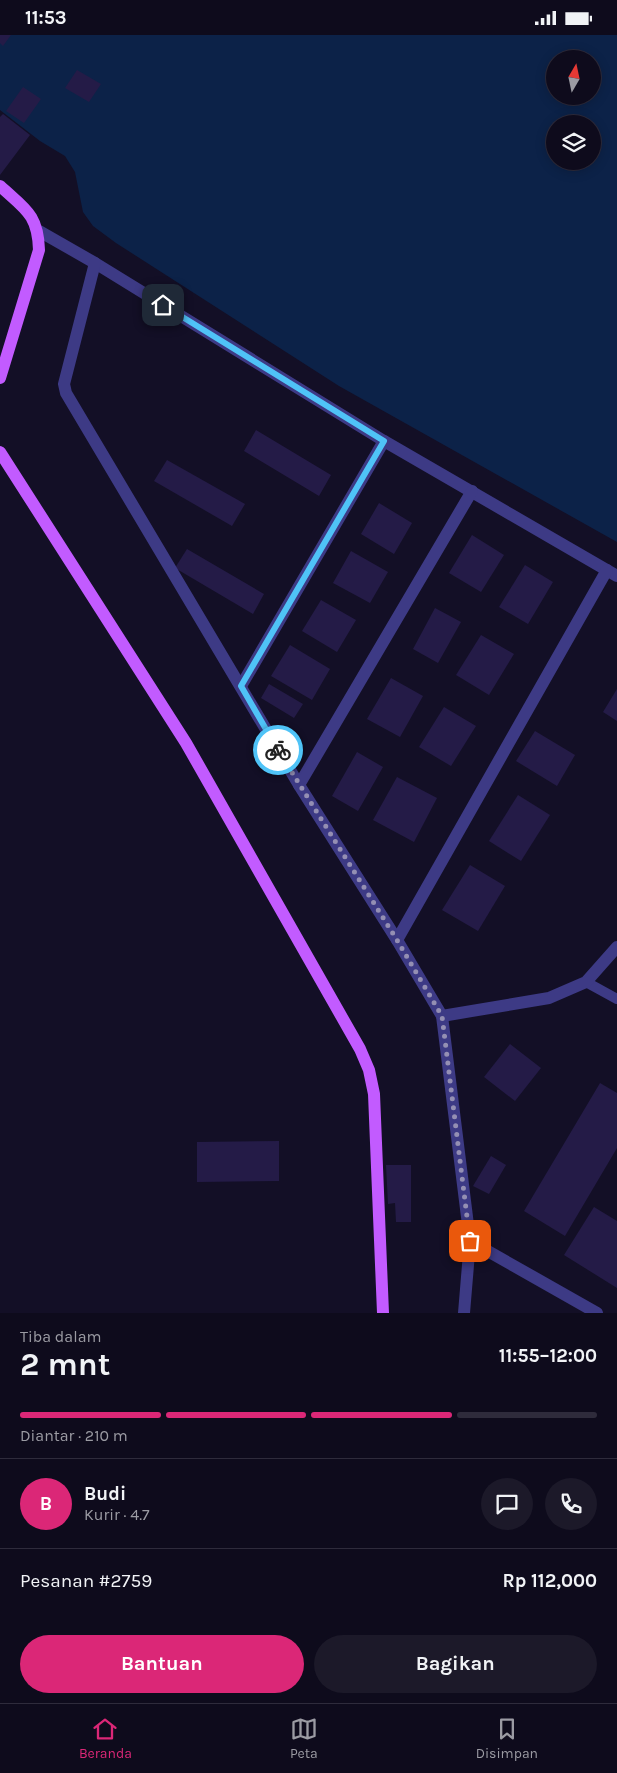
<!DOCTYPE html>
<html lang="id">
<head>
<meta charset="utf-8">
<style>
	body { margin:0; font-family:Karla,sans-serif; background:#1c1929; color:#f1f3f6; height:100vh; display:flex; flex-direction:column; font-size:19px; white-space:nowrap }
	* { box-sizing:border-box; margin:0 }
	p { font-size:16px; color:#9b9ba3 }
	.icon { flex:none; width:28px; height:28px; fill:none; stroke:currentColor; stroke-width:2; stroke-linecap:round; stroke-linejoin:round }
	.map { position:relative; height:1278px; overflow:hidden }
	.details { display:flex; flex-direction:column; background:#0e0b1c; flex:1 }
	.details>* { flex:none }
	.needle { width:32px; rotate:9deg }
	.buttons { position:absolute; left:546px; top:15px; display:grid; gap:10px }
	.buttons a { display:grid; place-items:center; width:55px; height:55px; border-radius:50%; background:#0e0b1c; box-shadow:0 2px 12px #0003,0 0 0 1px #2e2b3b; font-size:25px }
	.pin { position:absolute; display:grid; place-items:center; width:42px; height:42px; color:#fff; margin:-21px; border-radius:10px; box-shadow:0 2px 8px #0006 }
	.courier { position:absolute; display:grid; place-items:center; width:50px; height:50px; margin:-25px; border:4px solid #4fc3f7; border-radius:50%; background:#fff; color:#222; box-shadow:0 1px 6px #0007 }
	.headline em { font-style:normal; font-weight:700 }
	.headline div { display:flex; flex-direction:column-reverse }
	.headline { display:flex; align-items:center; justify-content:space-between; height:85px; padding:0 20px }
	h1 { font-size:32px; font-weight:700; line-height:38px }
	.bar { display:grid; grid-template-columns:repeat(4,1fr); gap:8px 5px; align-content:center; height:60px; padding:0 20px }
	.bar i { height:6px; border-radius:4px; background:#2e2b3b }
	.bar .selected { background:#db2777 }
	.bar p { grid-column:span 4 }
	.line { display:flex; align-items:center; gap:12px; padding:0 20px; border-top:1px solid #2e2b3b }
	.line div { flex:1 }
	.round { display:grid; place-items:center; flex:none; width:52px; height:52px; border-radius:26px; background:#1c1929 }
	.action { display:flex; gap:10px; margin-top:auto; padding:10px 20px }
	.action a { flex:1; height:58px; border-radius:30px; background:#db2777; color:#fff; font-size:20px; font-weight:700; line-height:58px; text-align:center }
	.action a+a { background:#1c1929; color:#f1f3f6 }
	.status { display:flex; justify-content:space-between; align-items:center; height:35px; padding:0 25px; background:#0e0b1c; direction:ltr }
	.status svg { height:14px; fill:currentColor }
	.menu { display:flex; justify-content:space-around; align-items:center; height:70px; border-top:1px solid #2e2b3b; background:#0e0b1c; font-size:14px; color:#9b9ba3 }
	.menu a { display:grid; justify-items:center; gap:2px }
	.menu .selected { color:#db2777 }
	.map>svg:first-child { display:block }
	.water { fill:#0c2248; fill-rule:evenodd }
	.building { fill:#241b47 }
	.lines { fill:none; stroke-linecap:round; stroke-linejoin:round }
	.lane { stroke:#3d3a85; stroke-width:10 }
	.street { stroke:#3d3a85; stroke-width:12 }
	.primary { stroke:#c25bff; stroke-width:12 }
	.done { stroke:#948fb3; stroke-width:5; stroke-dasharray:0 9 }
	.route { stroke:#4fc3f7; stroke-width:6 }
</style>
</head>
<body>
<div class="status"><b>11:53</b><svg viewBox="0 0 49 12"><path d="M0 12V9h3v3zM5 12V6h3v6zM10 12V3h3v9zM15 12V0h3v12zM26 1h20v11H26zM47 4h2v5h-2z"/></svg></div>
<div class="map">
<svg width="617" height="1278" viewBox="0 0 617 1278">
	<rect width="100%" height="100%" fill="#130f26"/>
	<path class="water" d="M0 0H617V507L339 351 116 208 93 191 83 177 75 137 65 121 40 106 0 75ZM555 24H592V61H555ZM555 89H592V126H555Z"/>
	<g class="building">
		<polygon points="0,0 11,0 3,11 0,8"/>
		<polygon points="77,35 101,49 89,67 65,53"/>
		<polygon points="23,52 41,64 24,88 6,76"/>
		<polygon points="3,79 30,100 0,140 0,82"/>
		<polygon points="256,395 331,440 319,461 244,416"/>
		<polygon points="167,425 245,469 232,491 154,446"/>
		<polygon points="379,468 412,488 394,519 361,499"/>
		<polygon points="472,500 504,520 481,557 449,538"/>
		<polygon points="187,514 264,559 253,579 175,533"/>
		<polygon points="351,516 388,537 370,568 333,548"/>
		<polygon points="525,530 553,547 528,589 499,572"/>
		<polygon points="321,565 356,585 337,617 302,596"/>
		<polygon points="435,573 461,587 438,628 413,614"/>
		<polygon points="481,600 514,619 489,660 456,640"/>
		<polygon points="290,610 330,634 312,665 271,641"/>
		<polygon points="391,643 423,661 400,702 367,684"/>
		<polygon points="269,649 303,669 294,683 261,663"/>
		<polygon points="617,654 617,686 603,677"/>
		<polygon points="444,672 476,691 451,731 419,712"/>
		<polygon points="535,696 575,720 557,751 516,726"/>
		<polygon points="357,717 383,732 358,776 332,761"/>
		<polygon points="397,742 437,763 414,807 373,785"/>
		<polygon points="518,760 550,780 521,826 489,806"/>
		<polygon points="470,830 505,851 478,896 442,875"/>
		<polygon points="510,1009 541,1033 515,1066 484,1042"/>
		<polygon points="600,1048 617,1058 617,1113 565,1201 524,1176"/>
		<polygon points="279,1106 279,1146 197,1147 197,1107"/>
		<polygon points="491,1121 506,1130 489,1159 473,1151"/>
		<polygon points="386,1130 411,1130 411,1187 396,1187 395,1168 388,1169"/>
		<polygon points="594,1172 617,1186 617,1253 564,1220"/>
	</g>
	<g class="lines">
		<polyline class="lane" points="586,947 617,964"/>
		<g class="street">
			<polyline points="39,196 95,228 384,406 617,541"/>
			<polyline points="95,228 64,349 66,358 299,750 397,905 442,981 470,1206 464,1278"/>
			<polyline points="241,651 384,406"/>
			<polyline points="299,750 472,456"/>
			<polyline points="397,905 607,535"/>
			<polyline points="442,981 549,963 586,947 617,912"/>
			<polyline points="470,1206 597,1278"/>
		</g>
		<g class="primary">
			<path d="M0 151C25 174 38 179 39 215L0 343"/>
			<polyline points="0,417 186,708 360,1014 369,1035 374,1059 383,1278"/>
		</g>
	</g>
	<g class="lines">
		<polyline class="done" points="278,715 397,905 442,981 470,1206"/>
		<polyline class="route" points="163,270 384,406 241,651 278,715"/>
	</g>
</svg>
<div class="buttons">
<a><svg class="needle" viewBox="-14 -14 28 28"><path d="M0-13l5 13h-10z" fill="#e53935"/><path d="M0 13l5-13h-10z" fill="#9b9ba3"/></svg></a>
<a><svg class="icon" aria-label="layers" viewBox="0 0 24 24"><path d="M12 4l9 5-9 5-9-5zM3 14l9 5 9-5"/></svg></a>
</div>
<div class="pin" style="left:470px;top:1206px;background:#ea580c"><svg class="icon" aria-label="bag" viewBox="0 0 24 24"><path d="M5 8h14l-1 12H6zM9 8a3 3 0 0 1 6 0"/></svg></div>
<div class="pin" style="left:163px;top:270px;background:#1f2937"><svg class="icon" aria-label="home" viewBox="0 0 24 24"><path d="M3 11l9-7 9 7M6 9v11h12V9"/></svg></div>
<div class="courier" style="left:278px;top:715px"><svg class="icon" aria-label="bike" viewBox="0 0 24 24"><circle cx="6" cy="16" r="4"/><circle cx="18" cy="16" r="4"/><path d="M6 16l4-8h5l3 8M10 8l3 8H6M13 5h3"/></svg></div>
</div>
<section class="details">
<div class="headline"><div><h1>2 mnt</h1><p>Tiba dalam</p></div><em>11:55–12:00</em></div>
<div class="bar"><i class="selected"></i><i class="selected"></i><i class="selected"></i><i></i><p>Diantar · 210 m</p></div>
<div class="line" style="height:90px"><b class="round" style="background:#db2777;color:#fff">B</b><div><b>Budi</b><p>Kurir · 4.7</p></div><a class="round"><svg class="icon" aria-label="chat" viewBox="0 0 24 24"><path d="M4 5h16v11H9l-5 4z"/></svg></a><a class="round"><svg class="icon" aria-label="phone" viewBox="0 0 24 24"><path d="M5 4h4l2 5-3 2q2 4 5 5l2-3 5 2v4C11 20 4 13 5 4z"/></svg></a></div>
<div class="line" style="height:65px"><div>Pesanan #2759</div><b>Rp 112,000</b></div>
<div class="action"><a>Bantuan</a><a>Bagikan</a></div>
</section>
<nav class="menu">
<a class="selected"><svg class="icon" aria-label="home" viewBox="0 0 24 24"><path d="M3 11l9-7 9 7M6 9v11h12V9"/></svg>Beranda</a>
<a><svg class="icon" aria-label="map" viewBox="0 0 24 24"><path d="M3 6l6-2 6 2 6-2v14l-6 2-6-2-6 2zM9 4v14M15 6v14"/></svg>Peta</a>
<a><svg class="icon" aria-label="saved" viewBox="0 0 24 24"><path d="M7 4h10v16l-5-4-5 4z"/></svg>Disimpan</a>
</nav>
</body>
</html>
